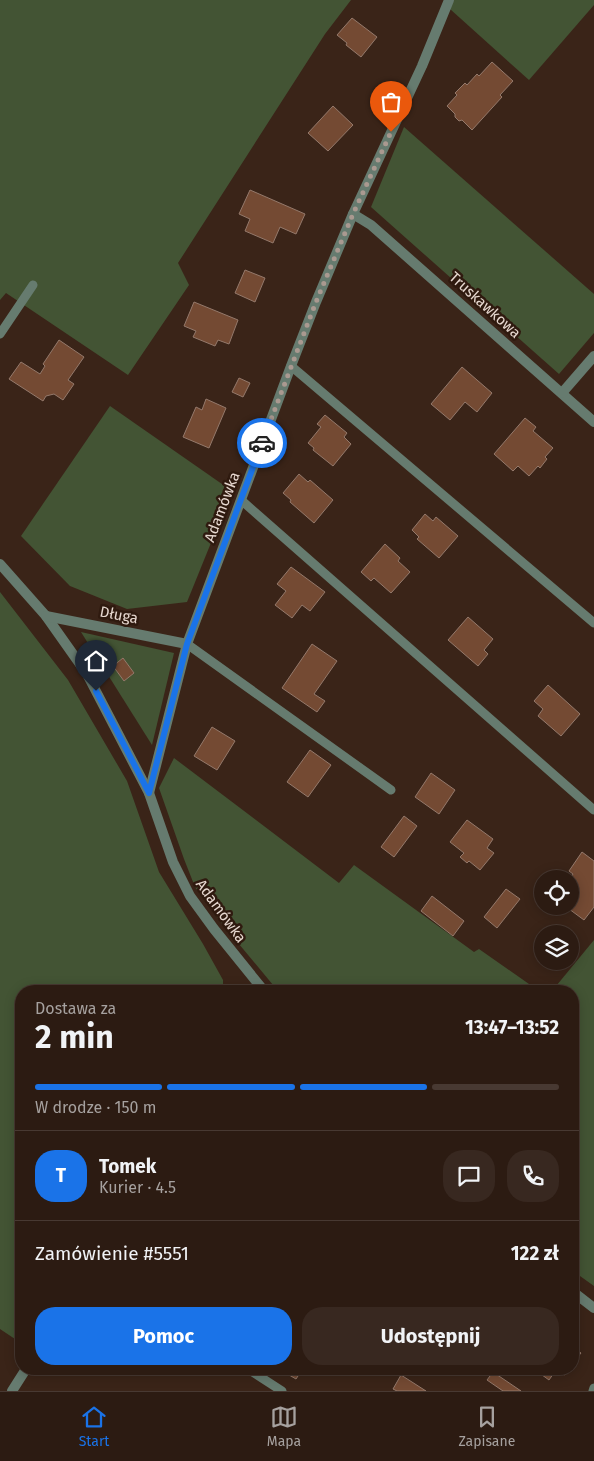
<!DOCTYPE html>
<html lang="pl">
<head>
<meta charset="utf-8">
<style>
	body { margin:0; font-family:"Fira Sans",sans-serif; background:#382820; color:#f1f3f6; height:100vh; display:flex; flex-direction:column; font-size:19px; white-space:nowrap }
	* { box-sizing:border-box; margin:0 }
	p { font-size:16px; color:#a6a19f }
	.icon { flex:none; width:28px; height:28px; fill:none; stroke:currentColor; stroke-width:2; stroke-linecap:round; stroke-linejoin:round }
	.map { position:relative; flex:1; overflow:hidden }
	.panel { position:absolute; left:15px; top:985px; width:564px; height:390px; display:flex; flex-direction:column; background:#2c1b12; border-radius:20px; box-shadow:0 2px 12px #0003,0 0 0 1px #483932 }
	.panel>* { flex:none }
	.tools { position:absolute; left:534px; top:870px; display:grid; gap:10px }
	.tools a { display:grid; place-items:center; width:45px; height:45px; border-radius:50%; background:#2c1b12; box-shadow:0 2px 12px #0003,0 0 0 1px #483932; font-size:25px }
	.pin { position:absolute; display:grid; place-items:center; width:42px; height:42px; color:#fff; margin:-51px -21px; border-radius:50% 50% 50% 0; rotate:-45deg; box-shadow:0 0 5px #0007 }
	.pin .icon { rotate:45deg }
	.courier { position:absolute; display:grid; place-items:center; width:50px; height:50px; margin:-25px; border:4px solid #1a73e8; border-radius:50%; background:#fff; color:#222; box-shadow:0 1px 6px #0007 }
	.overview em { font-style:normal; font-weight:700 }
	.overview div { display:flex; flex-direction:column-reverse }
	.overview { display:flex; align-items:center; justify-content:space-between; height:85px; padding:0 20px }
	h1 { font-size:32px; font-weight:700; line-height:38px }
	.bar { display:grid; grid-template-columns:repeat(4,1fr); gap:8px 5px; align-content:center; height:60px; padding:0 20px }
	.bar i { height:6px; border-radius:4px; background:#483932 }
	.bar .active { background:#1a73e8 }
	.bar p { grid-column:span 4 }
	.line { display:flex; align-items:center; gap:12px; padding:0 20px; border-top:1px solid #483932 }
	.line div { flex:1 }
	.round { display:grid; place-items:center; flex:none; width:52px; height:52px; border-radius:20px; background:#382820 }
	.cta { display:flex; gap:10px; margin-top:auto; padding:10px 20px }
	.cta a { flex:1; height:58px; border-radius:20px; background:#1a73e8; color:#fff; font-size:20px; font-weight:700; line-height:58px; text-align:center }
	.cta a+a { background:#382820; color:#f1f3f6 }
	.dock { display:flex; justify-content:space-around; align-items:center; height:70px; border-top:1px solid #483932; background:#2c1b12; font-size:14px; color:#a6a19f }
	.dock a { display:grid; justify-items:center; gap:2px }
	.dock .active { color:#1a73e8 }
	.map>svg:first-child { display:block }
	.green { fill:#435434 }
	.building { fill:#744a33; stroke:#94796b }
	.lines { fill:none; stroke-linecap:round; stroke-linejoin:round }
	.service { stroke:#667b6f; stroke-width:9 }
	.minor { stroke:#667b6f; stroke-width:10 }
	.done { stroke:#aa9990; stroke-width:5; stroke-dasharray:0 9 }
	.route { stroke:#1a73e8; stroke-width:6 }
	.labels { text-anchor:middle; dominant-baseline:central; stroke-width:5; stroke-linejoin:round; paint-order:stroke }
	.street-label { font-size:15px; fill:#e7d8d0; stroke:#2f1a0f }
</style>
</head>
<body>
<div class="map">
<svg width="594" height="1391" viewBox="0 0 594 1391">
	<rect width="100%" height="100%" fill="#3a2418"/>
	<g class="green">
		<polygon points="0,0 351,0 325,34 178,263 189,285 128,375 6,293 0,300"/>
		<polygon points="454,0 594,0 594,5 529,80 450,9"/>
		<polygon points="404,127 594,294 594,333 559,374 371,207"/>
		<polygon points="110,406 232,491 187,602 127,609 70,586 21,536"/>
		<polygon points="0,592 68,680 127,781 159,872 203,944 223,980 223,991 21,991 21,1343 0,1329"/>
		<polygon points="81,632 174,653 152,745"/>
		<polygon points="174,758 339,883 354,865 474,952 479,949 539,991 278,991 219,920 195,887 184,859 159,788"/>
		<polygon points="594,940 594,1286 573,1271 572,991 552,991"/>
	</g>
	<g class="building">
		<polygon points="352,18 377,37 361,57 346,45 347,43 337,35"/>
		<polygon points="492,62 513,81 500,95 502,97 472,130 462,120 459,121 455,117 455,114 447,106 457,95 455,93 465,83 467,85 477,74 479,76"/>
		<polygon points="333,106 353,125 328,151 308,133"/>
		<polygon points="250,190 305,214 296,234 280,227 273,243 245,231 250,219 239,214"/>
		<polygon points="245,270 265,278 255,302 235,293"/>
		<polygon points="194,302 238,320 229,344 218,340 215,346 193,337 196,331 184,326"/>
		<polygon points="59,340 84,357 68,380 74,384 63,400 54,394 46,396 43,401 9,379 21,362 40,374 45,366 43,364"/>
		<polygon points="462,367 492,393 477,412 465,402 450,420 431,404"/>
		<polygon points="239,378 250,383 243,397 232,392"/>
		<polygon points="206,399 226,408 209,448 183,437 196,407 202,410"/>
		<polygon points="325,415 347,433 344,437 351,444 333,466 313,450 314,448 308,443 321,427 317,424"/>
		<polygon points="525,418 536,427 533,431 553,448 545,457 547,459 540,468 538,466 529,476 518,466 513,471 494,454"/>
		<polygon points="299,474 308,482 310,480 333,500 314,523 290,502 291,500 283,493"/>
		<polygon points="425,514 433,521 436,517 458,536 439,558 417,539 419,537 412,530"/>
		<polygon points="385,544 400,558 398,561 410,572 391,593 374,578 371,581 361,572"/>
		<polygon points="291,567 325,592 310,611 302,605 292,618 275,605 286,591 277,584"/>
		<polygon points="468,617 493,639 484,650 488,654 478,666 448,640"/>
		<polygon points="312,644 337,661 314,694 325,701 317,712 282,688"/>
		<polygon points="123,658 134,673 124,681 113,666"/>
		<polygon points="548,685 580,714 561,736 538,716 543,709 534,701"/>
		<polygon points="212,727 235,741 217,770 194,756"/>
		<polygon points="310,750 331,765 308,797 287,782"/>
		<polygon points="431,773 455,790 439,814 415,797"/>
		<polygon points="404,816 417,826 394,857 381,847"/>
		<polygon points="467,820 493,839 487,848 494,853 480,870 469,861 467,863 460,857 464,853 450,842"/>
		<polygon points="582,852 594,861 594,907 584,920 565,906 570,906 570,879 573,874 569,871"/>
		<polygon points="506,889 520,899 497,928 484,917"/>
		<polygon points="432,896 464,921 453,936 421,911"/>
		<polygon points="572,1347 581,1353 572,1364"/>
		<polygon points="285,1369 306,1369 304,1371 302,1370 296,1379 284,1372 286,1369"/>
		<polygon points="541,1369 569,1369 565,1375 556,1370 549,1380 538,1372"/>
		<polygon points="493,1372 521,1391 503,1391 487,1380"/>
		<polygon points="401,1375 426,1391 397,1391 393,1389"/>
	</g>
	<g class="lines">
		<g class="service">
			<polyline points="0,334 33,285"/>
			<polyline points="291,366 594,623"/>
			<polyline points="241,500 594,810"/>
			<polyline points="187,644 391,790"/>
			<polyline points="248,1369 282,1391"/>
			<polyline points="593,1391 594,1388"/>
		</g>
		<g class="minor">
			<polyline points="353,214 371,225 594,422"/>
			<polyline points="562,393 594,356"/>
			<polyline points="0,564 46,616 87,674 149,793 173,862 190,896 214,929 264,991"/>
			<polyline points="46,616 187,644"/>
			<polyline points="149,793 187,644 291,366 316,302 353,214 422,66 449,0"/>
			<polyline points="572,1291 594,1308"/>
			<polyline points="12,1391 26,1369"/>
		</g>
	</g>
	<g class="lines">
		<polyline class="done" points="262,443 316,302 353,214 391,132"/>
		<polyline class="route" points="96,691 149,793 187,644 262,443"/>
	</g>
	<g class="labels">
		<g class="street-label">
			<text transform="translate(485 305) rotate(42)">Truskawkowa</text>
			<text transform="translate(222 507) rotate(-69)">Adamówka</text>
			<text transform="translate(119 615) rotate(11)">Długa</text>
			<text transform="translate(221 911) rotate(54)">Adamówka</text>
		</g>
	</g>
</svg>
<div class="tools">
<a><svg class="icon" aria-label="locate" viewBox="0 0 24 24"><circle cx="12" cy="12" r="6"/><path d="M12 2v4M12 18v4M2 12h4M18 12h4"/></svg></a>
<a><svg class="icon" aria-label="layers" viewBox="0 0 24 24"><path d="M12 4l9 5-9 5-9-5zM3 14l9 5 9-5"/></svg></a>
</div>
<div class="pin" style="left:391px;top:132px;background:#ea580c"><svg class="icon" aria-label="bag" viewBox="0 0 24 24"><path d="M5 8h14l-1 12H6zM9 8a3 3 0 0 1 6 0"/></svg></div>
<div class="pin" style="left:96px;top:691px;background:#1f2937"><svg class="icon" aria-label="home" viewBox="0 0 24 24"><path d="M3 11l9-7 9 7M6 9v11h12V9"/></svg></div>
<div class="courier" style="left:262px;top:443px"><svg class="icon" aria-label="car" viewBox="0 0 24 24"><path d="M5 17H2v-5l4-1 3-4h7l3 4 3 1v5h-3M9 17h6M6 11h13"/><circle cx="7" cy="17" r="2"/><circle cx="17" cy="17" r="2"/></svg></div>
<section class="panel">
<div class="overview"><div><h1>2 min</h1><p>Dostawa za</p></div><em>13:47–13:52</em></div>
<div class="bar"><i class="active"></i><i class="active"></i><i class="active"></i><i></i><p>W drodze · 150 m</p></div>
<div class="line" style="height:90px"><b class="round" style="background:#1a73e8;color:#fff">T</b><div><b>Tomek</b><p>Kurier · 4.5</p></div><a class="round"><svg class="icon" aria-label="chat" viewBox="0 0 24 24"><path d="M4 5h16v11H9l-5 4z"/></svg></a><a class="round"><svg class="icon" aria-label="phone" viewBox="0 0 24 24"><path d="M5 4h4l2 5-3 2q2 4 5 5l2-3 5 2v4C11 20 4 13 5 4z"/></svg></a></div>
<div class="line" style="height:65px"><div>Zamówienie #5551</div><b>122 zł</b></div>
<div class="cta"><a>Pomoc</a><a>Udostępnij</a></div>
</section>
</div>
<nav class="dock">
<a class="active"><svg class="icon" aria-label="home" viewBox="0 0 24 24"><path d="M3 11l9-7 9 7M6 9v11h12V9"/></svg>Start</a>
<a><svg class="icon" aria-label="map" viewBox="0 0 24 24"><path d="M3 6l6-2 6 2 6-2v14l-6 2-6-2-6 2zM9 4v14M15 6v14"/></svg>Mapa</a>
<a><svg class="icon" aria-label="saved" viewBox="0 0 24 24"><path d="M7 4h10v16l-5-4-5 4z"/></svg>Zapisane</a>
</nav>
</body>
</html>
